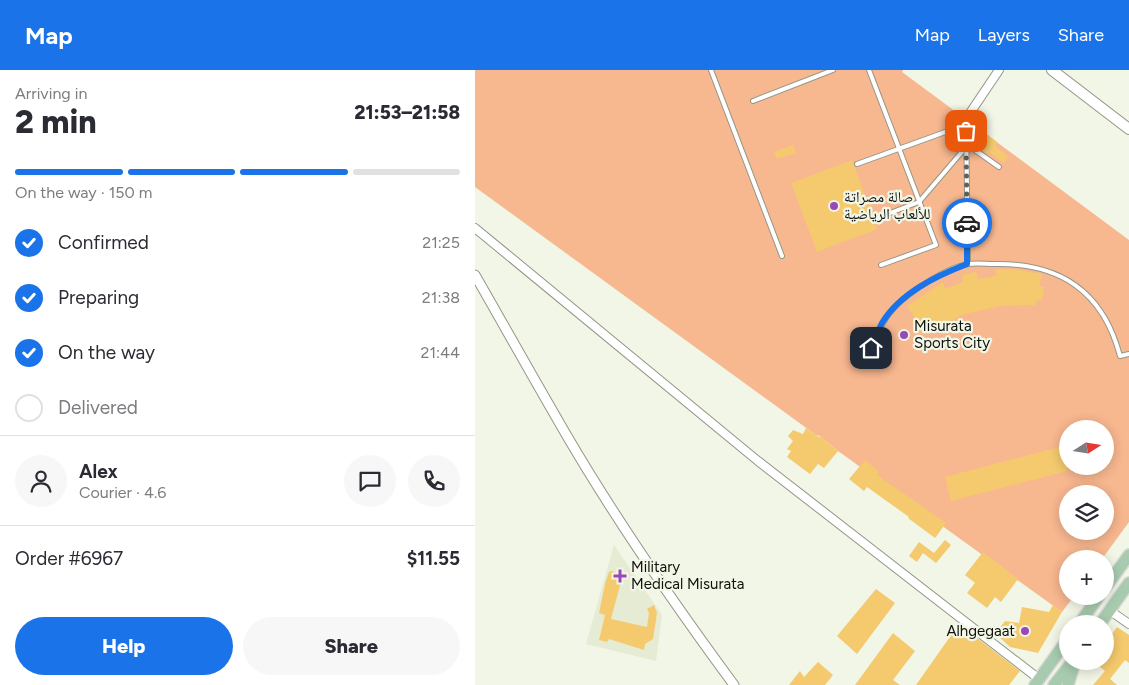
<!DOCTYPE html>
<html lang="en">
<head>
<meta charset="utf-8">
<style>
	body { margin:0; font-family:Figtree,"Noto Naskh Arabic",sans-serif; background:#f7f7f7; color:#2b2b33; height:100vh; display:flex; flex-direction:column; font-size:19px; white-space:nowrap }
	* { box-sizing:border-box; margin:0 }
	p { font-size:16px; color:#7c7c81 }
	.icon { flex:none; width:28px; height:28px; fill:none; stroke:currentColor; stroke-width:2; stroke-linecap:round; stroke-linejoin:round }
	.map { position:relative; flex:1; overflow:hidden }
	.panel { display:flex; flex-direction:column; background:#fff; width:475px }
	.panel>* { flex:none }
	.needle { width:32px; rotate:78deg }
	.tools { position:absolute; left:584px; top:350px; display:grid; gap:10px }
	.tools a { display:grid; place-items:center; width:55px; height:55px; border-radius:50%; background:#fff; box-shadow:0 2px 12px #0003; font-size:25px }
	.pin { position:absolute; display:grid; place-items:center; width:42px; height:42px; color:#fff; margin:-21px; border-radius:10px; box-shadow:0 2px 8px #0006 }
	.courier { position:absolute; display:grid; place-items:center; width:50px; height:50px; margin:-25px; border:4px solid #1a73e8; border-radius:50%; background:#fff; color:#222; box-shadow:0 1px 6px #0007 }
	.head em { font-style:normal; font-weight:800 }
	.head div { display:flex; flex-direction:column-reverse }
	.head { display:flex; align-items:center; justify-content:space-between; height:85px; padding:0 15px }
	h1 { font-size:32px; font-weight:800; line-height:38px }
	.bar { display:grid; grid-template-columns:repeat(4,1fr); gap:8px 5px; align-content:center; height:60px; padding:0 15px }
	.bar i { height:6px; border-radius:4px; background:#e1e1e2 }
	.bar .current { background:#1a73e8 }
	.bar p { grid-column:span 4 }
	.line { display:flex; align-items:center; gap:12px; padding:0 15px; border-top:1px solid #e1e1e2 }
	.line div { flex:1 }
	.round { display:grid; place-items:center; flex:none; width:52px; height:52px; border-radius:26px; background:#f7f7f7 }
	ol { padding:0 15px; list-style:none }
	li { display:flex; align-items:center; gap:15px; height:55px }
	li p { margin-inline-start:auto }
	li .icon { padding:5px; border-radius:50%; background:#1a73e8; color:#fff; stroke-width:4 }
	li:last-child { color:#7c7c81 }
	li i { width:28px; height:28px; border:2px solid #e1e1e2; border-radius:50% }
	.button { display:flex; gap:10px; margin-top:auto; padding:10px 15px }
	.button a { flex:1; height:58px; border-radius:30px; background:#1a73e8; color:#fff; font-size:20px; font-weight:800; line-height:58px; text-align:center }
	.button a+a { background:#f7f7f7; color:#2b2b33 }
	header { display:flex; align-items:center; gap:30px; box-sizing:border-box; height:70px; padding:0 25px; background:#1a73e8; color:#fff }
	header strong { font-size:24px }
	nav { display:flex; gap:28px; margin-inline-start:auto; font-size:18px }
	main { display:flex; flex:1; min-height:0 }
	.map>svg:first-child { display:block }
	.built { fill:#e6ebd4 }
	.pitch { fill:#f7b78f; fill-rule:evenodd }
	.building { fill:#f5ca6e }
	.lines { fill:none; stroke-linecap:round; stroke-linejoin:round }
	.service-casing { stroke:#939688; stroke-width:6 }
	.minor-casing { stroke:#939688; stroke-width:10 }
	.tertiary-casing { stroke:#939688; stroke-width:11 }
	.secondary-casing { stroke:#939688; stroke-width:12 }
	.primary-casing { stroke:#d9d9d8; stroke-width:14 }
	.service { stroke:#fff; stroke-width:4 }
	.minor { stroke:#fff; stroke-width:8 }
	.tertiary { stroke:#fff; stroke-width:9 }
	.secondary { stroke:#fff; stroke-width:10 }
	.primary { stroke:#a8cbaf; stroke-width:11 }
	.done { stroke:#5f6158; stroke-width:5; stroke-dasharray:0 9 }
	.route { stroke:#1a73e8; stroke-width:6 }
	.poi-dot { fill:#9948b7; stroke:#f2f6e6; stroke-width:2 }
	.labels { text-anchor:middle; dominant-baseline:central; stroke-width:4.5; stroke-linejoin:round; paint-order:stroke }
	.poi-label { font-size:15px; fill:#10110c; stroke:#f2f6e6; text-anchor:start }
</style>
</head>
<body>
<header>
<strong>Map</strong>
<nav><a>Map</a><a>Layers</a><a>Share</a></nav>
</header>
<main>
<section class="panel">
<div class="head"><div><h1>2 min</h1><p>Arriving in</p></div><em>21:53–21:58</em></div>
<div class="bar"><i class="current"></i><i class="current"></i><i class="current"></i><i></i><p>On the way · 150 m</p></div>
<ol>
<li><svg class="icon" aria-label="check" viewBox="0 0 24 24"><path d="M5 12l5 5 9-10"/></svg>Confirmed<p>21:25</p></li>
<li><svg class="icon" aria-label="check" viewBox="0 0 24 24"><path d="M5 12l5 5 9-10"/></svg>Preparing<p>21:38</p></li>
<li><svg class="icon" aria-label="check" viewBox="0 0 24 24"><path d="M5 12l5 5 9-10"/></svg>On the way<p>21:44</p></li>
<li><i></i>Delivered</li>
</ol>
<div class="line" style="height:90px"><a class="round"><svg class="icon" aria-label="person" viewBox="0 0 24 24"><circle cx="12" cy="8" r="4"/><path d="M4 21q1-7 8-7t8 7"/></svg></a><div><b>Alex</b><p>Courier · 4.6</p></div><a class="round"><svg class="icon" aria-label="chat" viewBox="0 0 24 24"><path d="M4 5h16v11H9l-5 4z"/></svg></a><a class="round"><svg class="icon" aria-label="phone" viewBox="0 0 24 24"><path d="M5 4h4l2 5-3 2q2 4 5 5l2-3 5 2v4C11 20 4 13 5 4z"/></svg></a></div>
<div class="line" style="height:65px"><div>Order #6967</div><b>$11.55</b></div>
<div class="button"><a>Help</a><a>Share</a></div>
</section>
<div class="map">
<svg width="654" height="615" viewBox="0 0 654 615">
	<rect width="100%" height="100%" fill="#f2f6e6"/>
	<polygon class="built" points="139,475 187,545 181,591 111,574"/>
	<path class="pitch" d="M0 0H428L427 2 654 170V452L627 489H592V526H599L587 542 363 381 345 366 341 365 0 117ZM592 359H630V396H592ZM592 424H630V461H592Z"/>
	<g class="building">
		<polygon points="513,65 522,72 520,76 533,86 529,93 514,82 513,84 504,77"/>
		<polygon points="318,75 321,83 302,89 299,82"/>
		<polygon points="377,90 402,159 342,182 316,113"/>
		<polygon points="520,199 540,199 567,204 564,216 569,217 567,230 562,230 560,235 526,236 490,244 448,263 445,258 442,260 437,251 440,248 432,236 468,212 470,219 488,212 487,205 501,202 503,209 521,206"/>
		<polygon points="331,358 344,367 345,366 363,381 349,398 343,394 335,404 312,387 316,381 312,379 318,371 313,366 318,360 328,364"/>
		<polygon points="592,375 592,401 476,431 470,407"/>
		<polygon points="390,390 404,402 402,405 471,453 460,468 433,448 434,447 392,417 389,421 374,409"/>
		<polygon points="470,470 476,475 461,493 448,483 442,492 434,486 444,472 459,483"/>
		<polygon points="508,482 543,509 526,532 520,527 512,538 492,523 500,513 490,505"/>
		<polygon points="136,501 148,504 136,549 172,557 174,543 172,539 179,535 182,543 178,569 170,574 169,580 134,569 132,572 124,570 130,545 124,543 130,514 134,502"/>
		<polygon points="401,519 420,533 382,584 362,566"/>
		<polygon points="578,535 587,542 563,583 535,577 524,567 526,556 530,551 544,553 547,537 574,542"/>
		<polygon points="484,554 545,601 534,615 441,615"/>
		<polygon points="642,557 654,565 654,593 650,590 635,609 642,615 618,615 630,601 618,591 630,591 630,574"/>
		<polygon points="418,563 440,581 418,610 425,615 380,615"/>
		<polygon points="343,592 358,605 350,615 314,615 325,601 329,607"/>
	</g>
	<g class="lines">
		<g class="service-casing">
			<g id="service">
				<polyline points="236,0 307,186"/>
				<polyline points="394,0 461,175 406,195"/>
				<polyline points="278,31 358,0"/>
				<polyline points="491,49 493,194"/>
				<polyline points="473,61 524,97"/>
				<polyline points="382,94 473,61 491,49"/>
				<polyline points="402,148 444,132 491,77"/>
				<path d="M396 277C402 264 408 250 419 238 434 222 471 198 493 194 501 193 511 194 520 194 585 193 628 221 645 286L654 284"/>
			</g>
		</g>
		<g class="minor-casing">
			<g id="minor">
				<polyline points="491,49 524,0"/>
				<polyline points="0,158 283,391 564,609"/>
				<polyline points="634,540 654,554"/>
			</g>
		</g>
		<g class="tertiary-casing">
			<path id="tertiary" d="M0 205C31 259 61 313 92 366 143 453 200 535 259 615"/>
		</g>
		<g class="secondary-casing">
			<polyline id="secondary" points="577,0 654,59"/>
		</g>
		<g class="primary-casing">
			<g id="primary">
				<polyline points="630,518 654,485"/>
				<polyline points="604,554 624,526"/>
				<polyline points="625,554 654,513"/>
				<polyline points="560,615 592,570"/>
				<polyline points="579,615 598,591"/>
				<polyline points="593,615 599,595"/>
			</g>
		</g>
		<use href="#service" class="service"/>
		<use href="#minor" class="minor"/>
		<use href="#tertiary" class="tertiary"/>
		<use href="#secondary" class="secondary"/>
		<use href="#primary" class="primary"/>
	</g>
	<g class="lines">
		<polyline class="done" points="491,61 492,153"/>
		<path class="route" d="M396 278C400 269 403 261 407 253 425 223 461 206 492 194V153"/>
	</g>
	<g class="poi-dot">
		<circle cx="359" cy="136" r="5"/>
		<circle cx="429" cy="265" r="5"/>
		<path d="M142.5 498.5h5v5h5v5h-5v5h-5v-5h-5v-5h5z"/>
		<circle cx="550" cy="561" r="5"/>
	</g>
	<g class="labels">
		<g class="poi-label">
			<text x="369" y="127">صالة مصراتة<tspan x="369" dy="17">للألعاب الرياضية</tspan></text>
			<text x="439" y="256">Misurata<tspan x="439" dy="17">Sports City</tspan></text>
			<text x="156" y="497">Military<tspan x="156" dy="17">Medical Misurata</tspan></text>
			<text x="540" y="561" text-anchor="end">Alhgegaat</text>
		</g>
	</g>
</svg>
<div class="tools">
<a><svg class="needle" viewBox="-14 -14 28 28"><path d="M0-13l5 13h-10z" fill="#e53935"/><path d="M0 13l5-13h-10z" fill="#7c7c81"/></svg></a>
<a><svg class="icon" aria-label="layers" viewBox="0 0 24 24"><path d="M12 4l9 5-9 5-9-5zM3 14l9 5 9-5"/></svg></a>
<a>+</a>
<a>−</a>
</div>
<div class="pin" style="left:491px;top:61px;background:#ea580c"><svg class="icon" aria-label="bag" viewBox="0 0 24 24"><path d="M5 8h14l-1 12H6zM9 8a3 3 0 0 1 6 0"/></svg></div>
<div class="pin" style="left:396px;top:278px;background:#1f2937"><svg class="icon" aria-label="home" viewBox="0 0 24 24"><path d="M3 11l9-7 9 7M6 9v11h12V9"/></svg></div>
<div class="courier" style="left:492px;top:153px"><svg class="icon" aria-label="car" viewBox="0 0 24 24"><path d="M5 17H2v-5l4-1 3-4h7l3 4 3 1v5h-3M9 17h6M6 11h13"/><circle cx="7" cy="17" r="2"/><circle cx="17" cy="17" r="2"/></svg></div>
</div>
</main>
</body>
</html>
